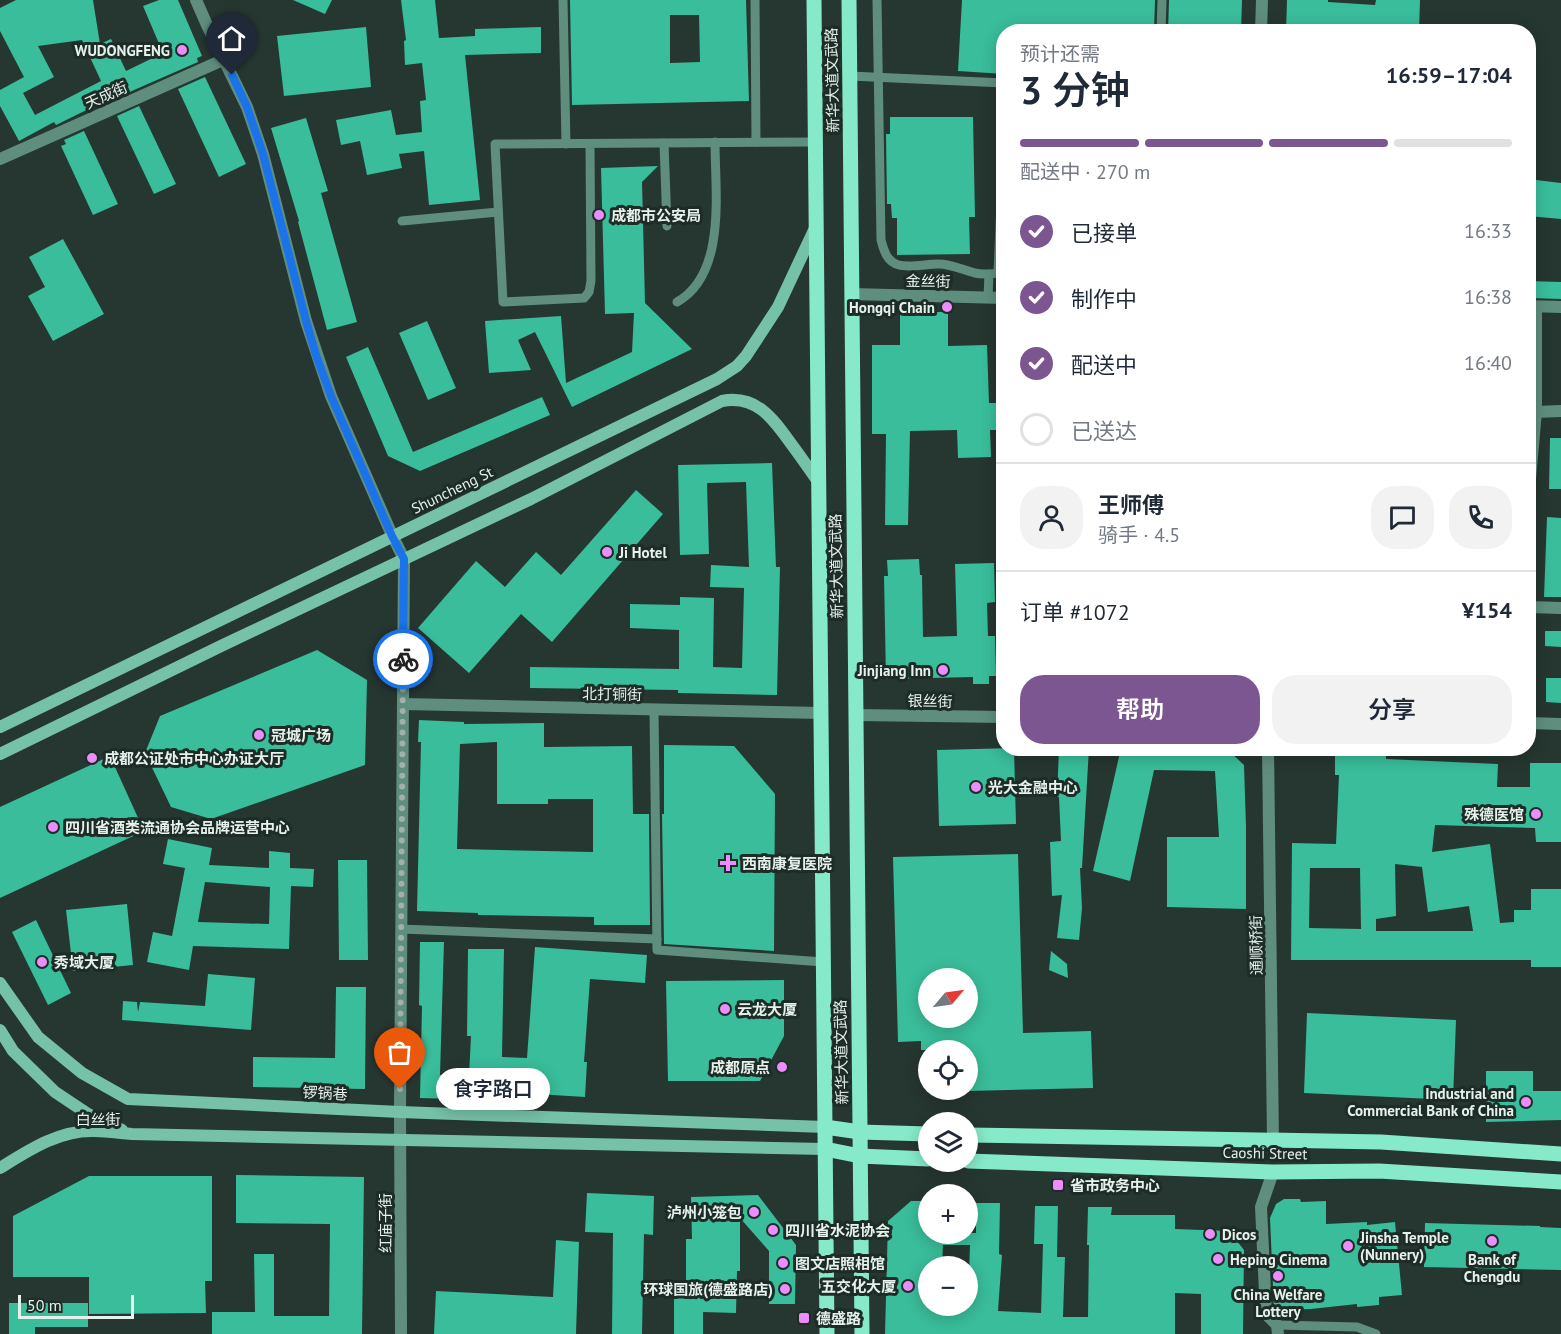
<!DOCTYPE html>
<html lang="zh">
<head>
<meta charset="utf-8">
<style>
	body { margin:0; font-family:"PT Sans","Noto Sans SC",sans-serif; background:#f2f2f3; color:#1f2937; height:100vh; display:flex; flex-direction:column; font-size:22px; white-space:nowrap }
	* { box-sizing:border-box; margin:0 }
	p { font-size:20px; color:#747a83 }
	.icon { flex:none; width:33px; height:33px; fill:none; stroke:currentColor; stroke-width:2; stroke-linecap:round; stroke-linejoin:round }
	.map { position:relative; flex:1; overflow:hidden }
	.side { position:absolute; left:996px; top:24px; width:540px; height:732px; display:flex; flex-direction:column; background:#fff; border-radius:24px; box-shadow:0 3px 15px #0003 }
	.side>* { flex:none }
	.needle { width:39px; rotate:61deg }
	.fabs { position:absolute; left:918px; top:968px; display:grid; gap:12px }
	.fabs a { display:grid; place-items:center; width:60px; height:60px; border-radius:50%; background:#fff; box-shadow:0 3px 15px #0003; font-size:30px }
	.scale { position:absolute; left:18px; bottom:15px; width:116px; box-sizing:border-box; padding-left:6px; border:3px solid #e6f0ec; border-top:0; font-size:16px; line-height:21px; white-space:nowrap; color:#e6f0ec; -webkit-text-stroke:4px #1d2c26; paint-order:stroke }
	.pin { position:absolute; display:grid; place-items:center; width:51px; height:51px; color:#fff; margin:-62px -26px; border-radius:50% 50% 50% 0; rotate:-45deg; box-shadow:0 0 6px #0007 }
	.pin .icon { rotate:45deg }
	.courier { position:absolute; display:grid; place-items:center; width:60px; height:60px; margin:-30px; border:4px solid #1a73e8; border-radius:50%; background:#fff; color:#222; box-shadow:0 2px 8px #0007 }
	.bubble { position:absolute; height:42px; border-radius:21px; background:#fff; box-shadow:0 3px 15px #0003; font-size:20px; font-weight:600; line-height:42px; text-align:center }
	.headline em { font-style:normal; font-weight:600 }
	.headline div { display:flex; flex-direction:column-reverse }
	.headline { display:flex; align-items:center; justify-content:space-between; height:102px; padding:0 24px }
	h1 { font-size:39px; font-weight:600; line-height:45px }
	.bar { display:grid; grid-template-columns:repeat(4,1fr); gap:9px 6px; align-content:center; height:72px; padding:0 24px }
	.bar i { height:8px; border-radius:4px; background:#e0e1e3 }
	.bar .on { background:#7b5690 }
	.bar p { grid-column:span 4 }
	.line { display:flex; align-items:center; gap:15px; padding:0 24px; border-top:2px solid #e0e1e3 }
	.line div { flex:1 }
	.round { display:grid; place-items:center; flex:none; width:63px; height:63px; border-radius:24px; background:#f2f2f3 }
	ol { padding:0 24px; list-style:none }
	li { display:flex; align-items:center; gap:18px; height:66px }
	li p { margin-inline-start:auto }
	li .icon { padding:6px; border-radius:50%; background:#7b5690; color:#fff; stroke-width:4 }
	li:last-child { color:#747a83 }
	li i { width:33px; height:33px; border:3px solid #e0e1e3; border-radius:50% }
	.action { display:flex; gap:12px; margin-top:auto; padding:12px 24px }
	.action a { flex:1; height:69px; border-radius:24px; background:#7b5690; color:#fff; font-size:24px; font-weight:600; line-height:69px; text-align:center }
	.action a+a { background:#f2f2f3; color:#1f2937 }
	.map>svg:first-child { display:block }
	.building { fill:#39bd9a; fill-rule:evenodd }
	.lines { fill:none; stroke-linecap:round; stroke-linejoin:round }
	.lane { stroke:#5f8e7e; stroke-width:9 }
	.street { stroke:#5f8e7e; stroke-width:12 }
	.secondary { stroke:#76c2a9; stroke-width:12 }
	.primary { stroke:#86eaca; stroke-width:15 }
	.done { stroke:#a3afaa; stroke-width:6; stroke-dasharray:0 10.8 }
	.route { stroke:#1a73e8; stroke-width:8 }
	.poi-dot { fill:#eb8dfc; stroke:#1d2c26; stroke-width:2 }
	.labels { text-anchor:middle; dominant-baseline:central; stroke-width:6; stroke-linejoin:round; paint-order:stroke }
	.poi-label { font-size:15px; font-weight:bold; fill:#e6f0ec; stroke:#1d2c26; text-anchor:start }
	.street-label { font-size:15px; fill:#e6f0ec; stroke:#1d2c26 }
</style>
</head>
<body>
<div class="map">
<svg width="1561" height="1334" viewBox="0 0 1561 1334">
	<rect width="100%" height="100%" fill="#263630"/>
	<g class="building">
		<path d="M16 0H93L100 44 111 39 126 71 163 53 143 6 159 0H178L202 56 197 58 198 62 109 101V99L56 125 54 122 19 141 0 106V90L24 77 0 31V8ZM82 40 101 81 35 115 23 93 54 77 38 46Z"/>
		<polygon points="293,0 332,0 325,14"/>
		<polygon points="401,0 435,0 439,38 475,36 475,29 541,27 541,53 465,55 480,200 429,205 424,151 399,154 402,168 367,175 360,141 341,145 336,120 391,110 396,135 422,132 420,101 426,100 422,63 405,65 404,41 406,40"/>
		<path d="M570 0H746L749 101 572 105ZM670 15H699L700 62 670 63Z"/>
		<polygon points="962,0 1155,0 1154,32 1004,32 1004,74 958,71"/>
		<polygon points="1169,0 1242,0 1241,32 1168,32"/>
		<polygon points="1287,0 1328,0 1328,2 1375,5 1376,0 1420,0 1419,32 1286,32"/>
		<polygon points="366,27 371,87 284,96 277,36"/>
		<polygon points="205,77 246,164 219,177 178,89"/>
		<polygon points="139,106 176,184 154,194 117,116"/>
		<polygon points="890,117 973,117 975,217 969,217 970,254 897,255 897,218 892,218 891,204 887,204 886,134 890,134"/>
		<polygon points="306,118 328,191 321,193 357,322 327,330 298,222 299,221 271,128"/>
		<polygon points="84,131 118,204 93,215 61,146 66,144 64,140"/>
		<polygon points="658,166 642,182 645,303 692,349 572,407 535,332 518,340 531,370 489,373 485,321 561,316 566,383 632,352 634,313 605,314 601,168"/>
		<polygon points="1528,179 1561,183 1561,219 1528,216"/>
		<polygon points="63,239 104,314 53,341 28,296 45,287 29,257"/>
		<polygon points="1528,281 1561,282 1561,299 1528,298"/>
		<polygon points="900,312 948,312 948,346 987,345 989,403 1004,403 1004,430 990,430 991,457 958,458 957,430 910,431 908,525 885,525 886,434 872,434 872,345 900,345"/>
		<polygon points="427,321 456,388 428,400 399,333"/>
		<polygon points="368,347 413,452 542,397 550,415 420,471 388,456 346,357"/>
		<polygon points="1550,438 1561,438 1561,489 1549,489"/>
		<polygon points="772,463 776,567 780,567 777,695 678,693 678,690 530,688 530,667 679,669 679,630 630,628 630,604 680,605 680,597 714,598 713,667 742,668 744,588 710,587 711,565 749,567 746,482 707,483 709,554 680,555 678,465"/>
		<polygon points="636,490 663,514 552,642 521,614 469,673 418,628 476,561 505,587 536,552 561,575"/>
		<polygon points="1547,517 1561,518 1561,597 1544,597"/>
		<polygon points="919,559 920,575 922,575 923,637 957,636 955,564 994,563 995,602 987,603 988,636 995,636 996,676 989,676 989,684 973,684 973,677 886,679 884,576 888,576 887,560"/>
		<polygon points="1545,631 1561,631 1561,647 1545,646"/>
		<polygon points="317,650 367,680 365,765 211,819 171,807 145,753 160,716"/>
		<polygon points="1546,678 1561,678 1561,703 1546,702"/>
		<path d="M419 720 464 722V724L544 723V747L632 746 633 814H649L650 925H594V917L478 915V913L417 911 421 742H418ZM497 742V804H548V799H593V852L457 849 460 744Z"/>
		<polygon points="664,745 734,746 775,794 774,951 664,944 662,814 664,814"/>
		<polygon points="1014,748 1016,824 939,826 937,750"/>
		<polygon points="1059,748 1089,748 1082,868 1080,868 1082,908 1079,940 1057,938 1062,895 1052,896 1050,842 1061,841 1059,797 1057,797"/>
		<polygon points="1121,748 1226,748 1244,765 1246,827 1246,909 1167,907 1167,837 1219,837 1215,771 1154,770 1130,881 1093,871"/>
		<path d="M1335 754 1386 755V759L1498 764 1497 787H1530V763H1561V842H1536L1535 828 1435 825 1432 852 1490 844 1500 923 1514 922V910H1531V889H1561V967H1531V960H1291L1292 843 1336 844 1339 775H1335ZM1395 864 1422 867 1428 912 1469 906 1473 931H1376V919L1396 916ZM1310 868H1360L1361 929 1309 928Z"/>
		<polygon points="110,756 144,831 0,898 0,807"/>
		<path d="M168 839 212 848 209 865 269 868V851L290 853V868L314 869 313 887 291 886 289 949 193 946 189 970 147 962 153 932 172 936 185 868 163 864ZM205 882 270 887 269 924 198 922Z"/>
		<path d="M1018 854 1023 1033 1091 1031 1093 1088 968 1091V1050H921V1041L898 1042 893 857ZM928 978H968V1017H928Z"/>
		<polygon points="338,860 367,860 368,960 339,960"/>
		<polygon points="127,904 133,965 73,971 66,910"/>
		<polygon points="36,920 71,993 48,1005 12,932"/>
		<polygon points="420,942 444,942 440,1075 469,1076 471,1036 467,1036 468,949 504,949 502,1057 527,1058 535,947 647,955 645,983 590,979 584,1062 587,1062 585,1097 453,1089 453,1099 420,1098 422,1006 419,1005"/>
		<polygon points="1051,951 1067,964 1068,978 1049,970"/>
		<polygon points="208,974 255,978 251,1030 122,1020 123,1001 137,1002 138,1012 140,1002 205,1006"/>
		<polygon points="784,980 784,1036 760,1081 668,1081 666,981"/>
		<polygon points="336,987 366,987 365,1089 253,1087 253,1057 335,1058"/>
		<polygon points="1307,1013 1456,1020 1453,1100 1304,1093"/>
		<polygon points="1486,1071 1533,1071 1533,1091 1561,1091 1561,1120 1486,1122"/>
		<polygon points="236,1175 364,1177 362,1334 212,1334 212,1312 255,1312 254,1254 274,1254 274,1316 329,1316 330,1224 236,1223"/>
		<polygon points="89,1176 212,1176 212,1281 205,1281 206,1313 89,1314 89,1277 13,1277 13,1216"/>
		<polygon points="587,1193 654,1196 653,1235 644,1234 642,1334 612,1334 613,1233 585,1232"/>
		<polygon points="758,1195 796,1245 795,1304 769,1304 769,1251 740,1218 740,1271 737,1271 736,1313 703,1312 703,1334 674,1334 674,1288 686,1288 686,1239 692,1239 691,1197"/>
		<polygon points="1284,1199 1300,1199 1301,1202 1326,1201 1326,1224 1367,1222 1367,1225 1395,1222 1402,1295 1379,1297 1379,1305 1357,1307 1357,1304 1311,1309 1274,1310 1270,1218 1276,1204"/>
		<path d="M911 1201H928V1233H976V1203H1000L999 1254 1002 1255 998 1311 1041 1313 1043 1244H1034L1035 1206H1058L1057 1257H1065L1063 1317H1088L1089 1245H1087L1088 1207H1112L1111 1215H1175V1229L1229 1231 1244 1250 1243 1334H1201V1294L1175 1293V1334H885L888 1221ZM943 1245H970L968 1305H928V1266H942Z"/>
		<polygon points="1425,1223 1540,1226 1540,1227 1561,1228 1561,1270 1424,1267"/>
		<polygon points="556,1240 579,1242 576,1334 434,1334 436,1291 553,1297"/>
		<polygon points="9,1303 88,1303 88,1327 35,1327 35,1334 9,1334"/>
	</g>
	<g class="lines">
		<g class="lane">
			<polyline points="563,0 566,144"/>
			<polyline points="755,0 756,142"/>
			<path d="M877 0 881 240C884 251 887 262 899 265 909 268 927 264 938 264 952 264 962 270 975 273 983 275 990 274 998 273L1004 135"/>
			<polyline points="1161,32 1162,0"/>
			<polyline points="850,76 1004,83"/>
			<polyline points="664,143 667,226"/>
			<polyline points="590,144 591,281 589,292 584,298 503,302 495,144 816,142"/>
			<polyline points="402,221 498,212"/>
			<polyline points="988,297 989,274"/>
			<path d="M677 302C727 274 715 191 715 142"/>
			<polyline points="654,710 657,950 823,962"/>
			<polyline points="401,929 657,939"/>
			<polyline points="1277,1325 1357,1327 1376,1334"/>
		</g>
		<g class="street">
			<polyline points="196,0 207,25 247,107 263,154 306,321 331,396 392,535 404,559 400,1112 401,1334"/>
			<polyline points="1261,32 1262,0"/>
			<polyline points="0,159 225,59"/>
			<polyline points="852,294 1004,298"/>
			<polyline points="1529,306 1561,307"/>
			<polyline points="1536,412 1561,411"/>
			<polyline points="1528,587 1530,479 1536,412 1536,307"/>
			<polyline points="1528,607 1561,608"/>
			<polyline points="403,704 821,713"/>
			<polyline points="856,715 1004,717"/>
			<polyline points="1528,723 1561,724"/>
			<polyline points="1268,748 1273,1141"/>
			<polyline points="1273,1172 1261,1207 1266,1314 1277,1325 1278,1334"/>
		</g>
		<g class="secondary">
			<polyline points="0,727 717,379 737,366 746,356 778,307 815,228"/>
			<path d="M0 754 221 646 531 499 722 401C757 394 774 420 792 445 801 457 810 470 819 483"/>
			<polyline points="0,983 38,1037 82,1073 128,1099 400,1112 825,1127"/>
			<polyline points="0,1030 13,1051 55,1092 88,1114 122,1130"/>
			<path d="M0 1168C29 1150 59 1130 94 1131 107 1131 119 1133 132 1134L825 1149"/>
		</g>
		<g class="primary">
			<polyline points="814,0 827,1334"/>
			<polyline points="849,0 862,1334"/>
			<polyline points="825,1127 860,1132 928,1134"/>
			<polyline points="968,1135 1381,1142 1561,1154"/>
			<polyline points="825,1149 860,1156 928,1159"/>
			<polyline points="968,1161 1273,1172 1379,1171 1561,1182"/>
		</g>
	</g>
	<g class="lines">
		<polyline class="done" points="400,1089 403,659"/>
		<polyline class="route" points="232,75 247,107 263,154 306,321 316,355 331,396 392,536 404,559 403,659"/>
	</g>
	<g class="poi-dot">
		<circle cx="182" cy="50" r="6"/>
		<circle cx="599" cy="215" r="6"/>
		<circle cx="947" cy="307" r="6"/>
		<circle cx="607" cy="552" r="6"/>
		<circle cx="943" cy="670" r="6"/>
		<circle cx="259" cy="735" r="6"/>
		<circle cx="92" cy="758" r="6"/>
		<circle cx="976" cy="787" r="6"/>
		<circle cx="1536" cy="814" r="6"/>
		<circle cx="53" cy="827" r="6"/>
		<path d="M725 854h6v6h6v6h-6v6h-6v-6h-6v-6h6z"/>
		<circle cx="42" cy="962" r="6"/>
		<circle cx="725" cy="1009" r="6"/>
		<circle cx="782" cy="1067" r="6"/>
		<circle cx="1526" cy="1102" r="6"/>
		<rect x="1052" y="1179" width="12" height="12" rx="3"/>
		<circle cx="754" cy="1212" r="6"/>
		<circle cx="773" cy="1230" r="6"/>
		<circle cx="1210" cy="1234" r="6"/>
		<circle cx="1492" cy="1241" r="6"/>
		<circle cx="1348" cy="1246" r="6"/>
		<circle cx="1218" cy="1259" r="6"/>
		<circle cx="783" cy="1263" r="6"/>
		<circle cx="1278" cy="1276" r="6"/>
		<circle cx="908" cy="1286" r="6"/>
		<circle cx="785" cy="1289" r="6"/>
		<rect x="798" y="1312" width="12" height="12" rx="3"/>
	</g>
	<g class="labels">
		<g class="poi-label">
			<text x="170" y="50" text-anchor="end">WUDONGFENG</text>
			<text x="611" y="215">成都市公安局</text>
			<text x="935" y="307" text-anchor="end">Hongqi Chain</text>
			<text x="619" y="552">Ji Hotel</text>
			<text x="931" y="670" text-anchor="end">Jinjiang Inn</text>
			<text x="271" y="735">冠城广场</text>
			<text x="104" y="758">成都公证处市中心办证大厅</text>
			<text x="988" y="787">光大金融中心</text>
			<text x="1524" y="814" text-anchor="end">殊德医馆</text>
			<text x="65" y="827">四川省酒类流通协会品牌运营中心</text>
			<text x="742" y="863">西南康复医院</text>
			<text x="54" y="962">秀域大厦</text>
			<text x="737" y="1009">云龙大厦</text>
			<text x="770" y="1067" text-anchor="end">成都原点</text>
			<text x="1514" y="1093" text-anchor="end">Industrial and<tspan x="1514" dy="17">Commercial Bank of China</tspan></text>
			<text x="1070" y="1185">省市政务中心</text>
			<text x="742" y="1212" text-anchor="end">泸州小笼包</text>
			<text x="785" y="1230">四川省水泥协会</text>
			<text x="1222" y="1234">Dicos</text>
			<text x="1360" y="1237">Jinsha Temple<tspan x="1360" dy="17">(Nunnery)</tspan></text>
			<text x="1230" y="1259">Heping Cinema</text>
			<text x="1492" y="1259" text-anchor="middle">Bank of<tspan x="1492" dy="17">Chengdu</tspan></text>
			<text x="795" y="1263">图文店照相馆</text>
			<text x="896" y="1286" text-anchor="end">五交化大厦</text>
			<text x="773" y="1289" text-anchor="end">环球国旅(德盛路店)</text>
			<text x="1278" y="1294" text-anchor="middle">China Welfare<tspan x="1278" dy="17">Lottery</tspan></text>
			<text x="816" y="1318">德盛路</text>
		</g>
		<g class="street-label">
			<text transform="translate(832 80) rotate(-91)">新华大道文武路</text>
			<text transform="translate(106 95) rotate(-24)">天成街</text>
			<text transform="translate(928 281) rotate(1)">金丝街</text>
			<text transform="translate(452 490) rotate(-26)">Shuncheng St</text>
			<text transform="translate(836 566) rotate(-91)">新华大道文武路</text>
			<text transform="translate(612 694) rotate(1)">北打铜街</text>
			<text transform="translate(930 701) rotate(1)">银丝街</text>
			<text transform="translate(1256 945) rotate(-91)">通顺桥街</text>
			<text transform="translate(841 1052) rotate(-91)">新华大道文武路</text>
			<text transform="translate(325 1093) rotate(3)">锣锅巷</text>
			<text x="98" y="1119">白丝街</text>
			<text transform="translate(1265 1153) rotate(1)">Caoshi Street</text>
			<text transform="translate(385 1223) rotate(-90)">红庙子街</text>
		</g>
	</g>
</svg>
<div class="fabs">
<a><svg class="needle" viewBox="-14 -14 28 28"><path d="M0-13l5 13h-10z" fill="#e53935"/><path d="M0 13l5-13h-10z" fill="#747a83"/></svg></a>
<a><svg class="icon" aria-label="locate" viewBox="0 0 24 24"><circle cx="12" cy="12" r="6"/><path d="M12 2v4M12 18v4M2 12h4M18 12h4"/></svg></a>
<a><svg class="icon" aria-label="layers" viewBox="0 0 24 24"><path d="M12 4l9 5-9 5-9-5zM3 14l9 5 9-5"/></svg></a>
<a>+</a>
<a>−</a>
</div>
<div class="scale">50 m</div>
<div class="pin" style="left:400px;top:1089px;background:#ea580c"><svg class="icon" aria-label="bag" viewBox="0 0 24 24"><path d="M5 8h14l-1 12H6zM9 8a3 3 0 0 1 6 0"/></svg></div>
<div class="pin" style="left:232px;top:75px;background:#1f2937"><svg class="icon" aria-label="home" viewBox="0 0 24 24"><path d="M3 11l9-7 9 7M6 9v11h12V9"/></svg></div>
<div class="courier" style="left:403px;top:659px"><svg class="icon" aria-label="bike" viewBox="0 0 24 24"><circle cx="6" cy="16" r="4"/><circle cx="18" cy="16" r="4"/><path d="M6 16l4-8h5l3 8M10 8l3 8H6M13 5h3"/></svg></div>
<div class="bubble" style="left:436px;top:1068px;width:114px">食字路口</div>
<section class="side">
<div class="headline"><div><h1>3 分钟</h1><p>预计还需</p></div><em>16:59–17:04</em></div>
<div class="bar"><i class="on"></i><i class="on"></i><i class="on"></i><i></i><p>配送中 · 270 m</p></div>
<ol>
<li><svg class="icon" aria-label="check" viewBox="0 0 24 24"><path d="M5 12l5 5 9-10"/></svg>已接单<p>16:33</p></li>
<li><svg class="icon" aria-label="check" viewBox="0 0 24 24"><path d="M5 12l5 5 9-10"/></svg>制作中<p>16:38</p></li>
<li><svg class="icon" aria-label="check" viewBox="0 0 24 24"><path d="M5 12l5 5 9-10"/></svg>配送中<p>16:40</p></li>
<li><i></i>已送达</li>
</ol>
<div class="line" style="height:108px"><a class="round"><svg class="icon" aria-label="person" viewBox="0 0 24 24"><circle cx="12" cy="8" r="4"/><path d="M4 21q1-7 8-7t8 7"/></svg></a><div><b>王师傅</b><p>骑手 · 4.5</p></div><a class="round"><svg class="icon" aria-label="chat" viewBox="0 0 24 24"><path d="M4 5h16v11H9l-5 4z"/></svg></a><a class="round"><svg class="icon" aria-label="phone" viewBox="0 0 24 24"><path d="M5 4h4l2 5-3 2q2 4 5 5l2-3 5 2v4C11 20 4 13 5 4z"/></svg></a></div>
<div class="line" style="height:78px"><div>订单 #1072</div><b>¥154</b></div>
<div class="action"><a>帮助</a><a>分享</a></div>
</section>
</div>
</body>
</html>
